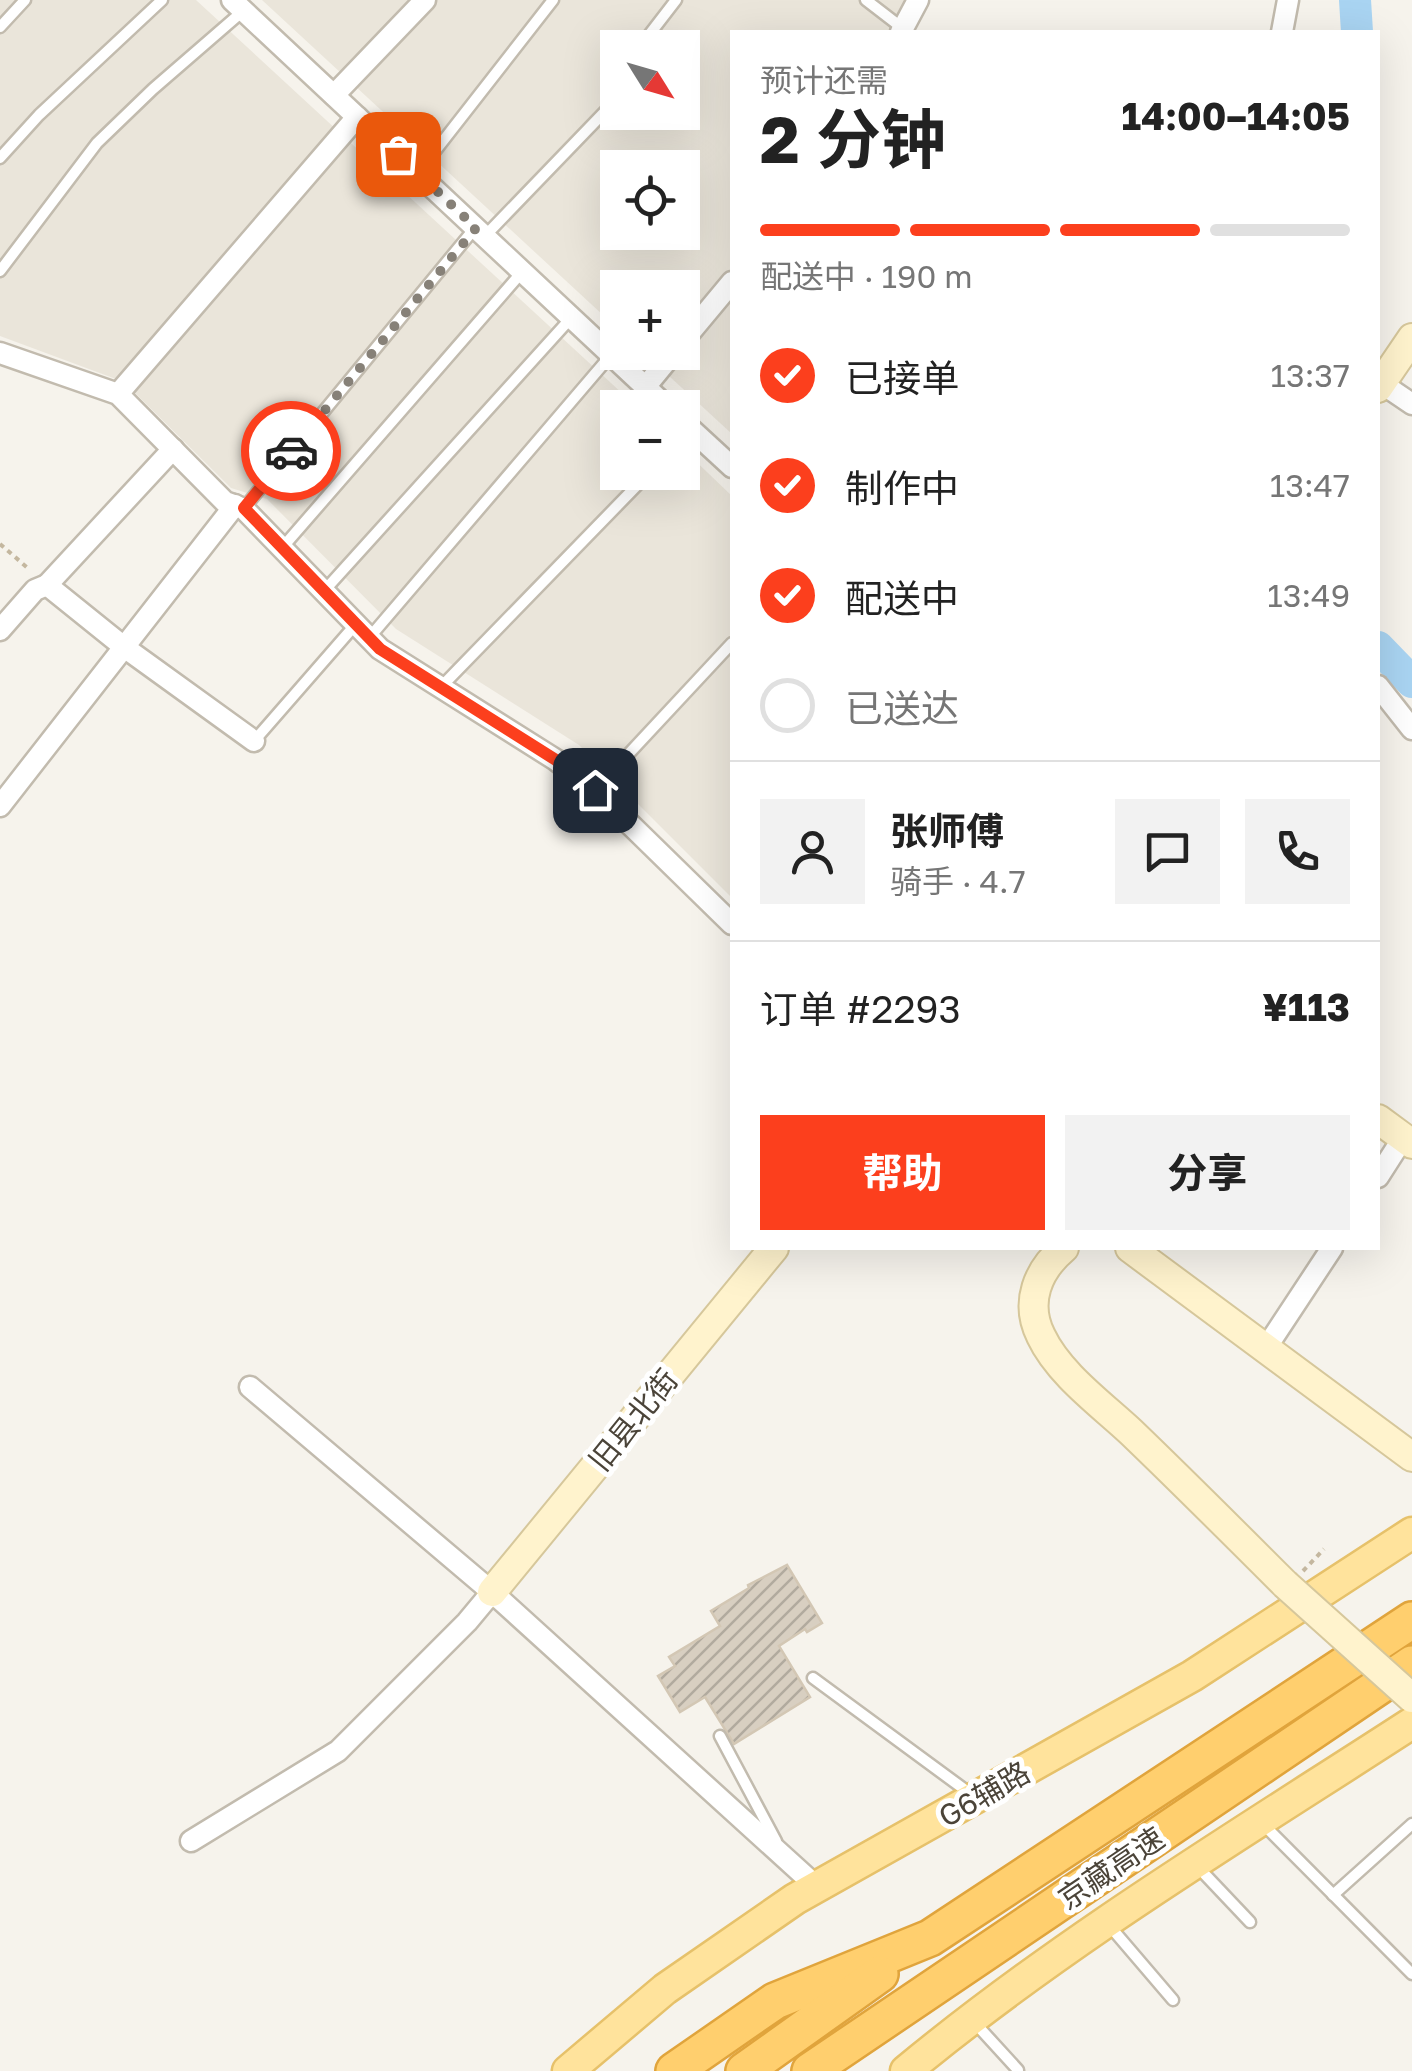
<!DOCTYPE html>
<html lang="zh">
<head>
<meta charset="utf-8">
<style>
	body { margin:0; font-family:"Golos Text","Noto Sans SC",sans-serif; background:#f2f2f2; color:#222; height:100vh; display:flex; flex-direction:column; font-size:38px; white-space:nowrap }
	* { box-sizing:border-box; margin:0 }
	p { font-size:32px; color:#767676 }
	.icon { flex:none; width:55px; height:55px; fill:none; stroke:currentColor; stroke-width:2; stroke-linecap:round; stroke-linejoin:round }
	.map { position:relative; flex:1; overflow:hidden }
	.details { position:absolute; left:730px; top:30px; width:650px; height:1220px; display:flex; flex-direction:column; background:#fff; border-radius:0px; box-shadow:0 10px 40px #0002 }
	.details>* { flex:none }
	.needle { width:65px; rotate:127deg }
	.buttons { position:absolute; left:600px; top:30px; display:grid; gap:20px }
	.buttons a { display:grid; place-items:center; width:100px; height:100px; border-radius:0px; background:#fff; box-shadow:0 10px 40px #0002; font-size:50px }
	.pin { position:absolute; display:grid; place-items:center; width:85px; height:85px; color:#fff; margin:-42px; border-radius:20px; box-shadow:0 5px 15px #0006 }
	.courier { position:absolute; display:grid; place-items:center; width:100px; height:100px; margin:-50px; border:8px solid #fc3f1d; border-radius:50%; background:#fff; color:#222; box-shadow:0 2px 12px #0007 }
	.overview em { font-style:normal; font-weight:700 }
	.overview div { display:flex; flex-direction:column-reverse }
	.overview { display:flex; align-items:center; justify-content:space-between; height:170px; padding:0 30px }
	h1 { font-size:65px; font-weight:700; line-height:75px }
	.bar { display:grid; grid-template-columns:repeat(4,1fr); gap:15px 10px; align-content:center; height:120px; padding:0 30px }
	.bar i { height:12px; border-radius:8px; background:#e0e0e0 }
	.bar .active { background:#fc3f1d }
	.bar p { grid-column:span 4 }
	.line { display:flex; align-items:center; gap:25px; padding:0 30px; border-top:2px solid #e0e0e0 }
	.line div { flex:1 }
	.round { display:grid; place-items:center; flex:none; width:105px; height:105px; border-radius:0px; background:#f2f2f2 }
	ol { padding:0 30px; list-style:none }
	li { display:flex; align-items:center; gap:30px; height:110px }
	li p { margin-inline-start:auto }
	li .icon { padding:10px; border-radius:50%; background:#fc3f1d; color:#fff; stroke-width:4 }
	li:last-child { color:#767676 }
	li i { width:55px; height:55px; border:5px solid #e0e0e0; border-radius:50% }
	.button { display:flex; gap:20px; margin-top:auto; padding:20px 30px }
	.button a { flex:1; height:115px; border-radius:0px; background:#fc3f1d; color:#fff; font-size:40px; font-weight:700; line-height:115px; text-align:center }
	.button a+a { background:#f2f2f2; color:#222 }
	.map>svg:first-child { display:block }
	.residential { fill:#eae5da; fill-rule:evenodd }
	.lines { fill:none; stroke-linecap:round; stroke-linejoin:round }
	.river { stroke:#a9d4f2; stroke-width:32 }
	.building { fill:url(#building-hatch); stroke:#d3c7b4; stroke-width:2.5 }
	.lane-casing { stroke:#c2bbae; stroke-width:15 }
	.street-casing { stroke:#c2bbae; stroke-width:25 }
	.secondary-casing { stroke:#d6c79b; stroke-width:32 }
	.primary-casing { stroke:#e6c16a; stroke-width:35 }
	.highway-casing { stroke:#e0a43c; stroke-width:40 }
	.path { stroke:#c4b79f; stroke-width:4; stroke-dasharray:5 5; stroke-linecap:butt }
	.lane { stroke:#fff; stroke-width:10 }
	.street { stroke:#fff; stroke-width:20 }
	.secondary { stroke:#fff3cd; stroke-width:28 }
	.primary { stroke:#ffe39c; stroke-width:30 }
	.highway { stroke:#ffcf6e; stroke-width:35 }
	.secondary-bridge-casing { stroke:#d6c79b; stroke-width:32; stroke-linecap:butt }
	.secondary-bridge { stroke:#fff3cd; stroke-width:28 }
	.done { stroke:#878178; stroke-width:10; stroke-dasharray:0 18 }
	.route { stroke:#fc3f1d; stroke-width:12 }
	.labels { text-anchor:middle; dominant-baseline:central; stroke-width:10; stroke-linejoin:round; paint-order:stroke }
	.street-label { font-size:30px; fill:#4b4439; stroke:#fff }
</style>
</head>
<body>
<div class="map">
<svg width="1412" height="2071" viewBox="0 0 1412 2071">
	<defs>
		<pattern id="building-hatch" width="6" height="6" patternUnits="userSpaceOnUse" patternTransform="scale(2.5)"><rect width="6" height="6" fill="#d8cfc1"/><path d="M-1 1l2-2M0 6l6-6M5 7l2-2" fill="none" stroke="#b1aa9e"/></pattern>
	</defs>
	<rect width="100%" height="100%" fill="#f6f3ec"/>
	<g class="residential">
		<polygon points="0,0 196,0 637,407 618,408 618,472 682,472 683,449 732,496 732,898 579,745 396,629 267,499 231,488 124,382 0,336"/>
		<path d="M262 0H918L906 32H732V434L644 353 682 352V288H618L617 328ZM618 48H682V112H618ZM618 168H682V232H618Z"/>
	</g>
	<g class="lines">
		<g class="river">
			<polyline points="1355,0 1357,32"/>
			<polyline points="1378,647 1412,682"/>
		</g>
	</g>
	<polygon class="building" points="787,1565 822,1623 807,1632 805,1629 779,1646 810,1697 734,1744 705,1697 680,1712 658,1676 675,1666 669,1657 720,1626 711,1611 749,1588 748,1585"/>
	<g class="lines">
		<g class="lane-casing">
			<g id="lane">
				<polyline points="866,0 901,27"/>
				<polyline points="0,27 25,0"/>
				<polyline points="639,48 676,0"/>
				<polyline points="0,158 39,115 162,0"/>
				<polyline points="418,173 553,0"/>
				<polyline points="485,236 618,98"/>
				<polyline points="0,271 97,143 153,89 243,11"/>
				<polyline points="244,508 475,228"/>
				<polyline points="282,548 522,272"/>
				<polyline points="324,591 571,318"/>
				<polyline points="369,638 611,355"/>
				<polyline points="441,687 650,472"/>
				<polyline points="254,741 356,624"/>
				<polyline points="595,790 732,643"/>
				<polyline points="813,1678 972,1795"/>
				<polyline points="720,1736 776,1841"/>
				<polyline points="1261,1822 1412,1974"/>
				<polyline points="1196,1865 1250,1922"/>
				<polyline points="1333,1895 1412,1824"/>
				<polyline points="1108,1924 1173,2000"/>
				<polyline points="975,2023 1018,2070"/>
			</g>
		</g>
		<g class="street-casing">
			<g id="street">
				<polyline points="232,0 668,408"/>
				<polyline points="901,32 918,0"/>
				<polyline points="1282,32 1288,0"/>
				<polyline points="334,95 425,0"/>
				<polyline points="682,342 732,282"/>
				<polyline points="0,353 118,394 225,502 244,509 380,649 556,760 595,790 732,924"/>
				<polyline points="1381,383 1412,404"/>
				<polyline points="646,386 674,352"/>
				<polyline points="118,394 357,117"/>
				<polyline points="682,421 732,467"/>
				<polyline points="47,585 173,449"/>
				<polyline points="0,630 35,590 47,585 124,647 254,741"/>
				<polyline points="1378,686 1412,729"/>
				<polyline points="0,806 235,505"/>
				<polyline points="1378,1177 1403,1138"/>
				<polyline points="1266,1348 1332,1248"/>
				<polyline points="250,1387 492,1592 817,1887"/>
				<polyline points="191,1841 338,1751 467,1622 492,1592"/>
			</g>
		</g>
		<g class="secondary-casing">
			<g id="secondary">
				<polyline points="1378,388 1412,338"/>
				<polyline points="1378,1119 1412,1144"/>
				<path d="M1064 1248C1038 1270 1024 1302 1041 1336 1059 1374 1101 1404 1131 1432 1183 1482 1234 1533 1285 1584"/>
				<polyline points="1130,1248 1412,1457"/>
				<polyline points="492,1592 774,1248"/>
			</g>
		</g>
		<g class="primary-casing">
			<g id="primary">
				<polyline points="568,2071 665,1989 795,1899 1192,1676 1412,1533"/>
				<path d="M906 2071C1063 1941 1241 1834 1412 1723"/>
			</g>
		</g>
		<g class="highway-casing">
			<g id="highway">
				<polyline points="674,2071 775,2001 930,1938 1412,1620"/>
				<polyline points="744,2071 880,1974"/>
				<polyline points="810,2071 1412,1664"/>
			</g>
		</g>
		<g class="path">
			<polyline points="0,544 30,570"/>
			<polyline points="1303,1571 1324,1549"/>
		</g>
		<use href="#lane" class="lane"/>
		<use href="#street" class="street"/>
		<use href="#secondary" class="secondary"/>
		<use href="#primary" class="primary"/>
		<use href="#highway" class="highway"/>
		<g class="secondary-bridge-casing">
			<polyline id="secondary-bridge" points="1285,1584 1412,1698"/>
		</g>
		<use href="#secondary-bridge" class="secondary-bridge"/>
	</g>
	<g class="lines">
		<polyline class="done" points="291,451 476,228 398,154"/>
		<polyline class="route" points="291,451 244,508 380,649 556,760 595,790"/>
	</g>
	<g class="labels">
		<g class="street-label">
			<text transform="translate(633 1420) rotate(-51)">旧县北街</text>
			<text transform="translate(984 1794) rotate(-30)">G6辅路</text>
			<text transform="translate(1111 1868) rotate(-34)">京藏高速</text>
		</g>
	</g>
</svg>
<div class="buttons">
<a><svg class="needle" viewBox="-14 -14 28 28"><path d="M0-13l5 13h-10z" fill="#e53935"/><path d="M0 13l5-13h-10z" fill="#767676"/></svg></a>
<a><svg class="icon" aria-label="locate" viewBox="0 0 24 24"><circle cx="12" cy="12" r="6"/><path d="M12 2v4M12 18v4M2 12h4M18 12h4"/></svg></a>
<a>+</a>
<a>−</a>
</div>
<div class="pin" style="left:398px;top:154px;background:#ea580c"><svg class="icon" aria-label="bag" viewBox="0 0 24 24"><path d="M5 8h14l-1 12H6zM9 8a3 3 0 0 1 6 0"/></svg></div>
<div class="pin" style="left:595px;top:790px;background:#1f2937"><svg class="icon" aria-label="home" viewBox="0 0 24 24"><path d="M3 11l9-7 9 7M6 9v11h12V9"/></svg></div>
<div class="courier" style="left:291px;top:451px"><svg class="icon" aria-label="car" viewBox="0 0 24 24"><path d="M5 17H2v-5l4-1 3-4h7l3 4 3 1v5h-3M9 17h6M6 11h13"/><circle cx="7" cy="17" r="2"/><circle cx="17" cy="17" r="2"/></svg></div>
<section class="details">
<div class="overview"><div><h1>2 分钟</h1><p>预计还需</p></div><em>14:00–14:05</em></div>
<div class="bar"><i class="active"></i><i class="active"></i><i class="active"></i><i></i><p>配送中 · 190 m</p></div>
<ol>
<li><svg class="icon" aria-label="check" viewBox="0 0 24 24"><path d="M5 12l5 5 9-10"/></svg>已接单<p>13:37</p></li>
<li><svg class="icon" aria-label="check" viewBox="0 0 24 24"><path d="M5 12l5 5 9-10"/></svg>制作中<p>13:47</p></li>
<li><svg class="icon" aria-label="check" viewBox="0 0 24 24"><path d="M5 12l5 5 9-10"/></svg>配送中<p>13:49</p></li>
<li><i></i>已送达</li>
</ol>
<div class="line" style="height:180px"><a class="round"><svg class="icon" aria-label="person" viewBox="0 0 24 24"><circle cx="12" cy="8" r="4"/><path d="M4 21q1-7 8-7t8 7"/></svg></a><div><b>张师傅</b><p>骑手 · 4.7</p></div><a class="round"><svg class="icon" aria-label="chat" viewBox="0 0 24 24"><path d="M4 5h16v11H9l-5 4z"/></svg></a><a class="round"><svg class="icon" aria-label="phone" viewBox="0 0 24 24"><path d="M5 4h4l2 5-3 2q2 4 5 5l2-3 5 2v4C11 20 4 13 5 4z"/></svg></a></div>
<div class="line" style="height:130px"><div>订单 #2293</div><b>¥113</b></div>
<div class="button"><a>帮助</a><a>分享</a></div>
</section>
</div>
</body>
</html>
